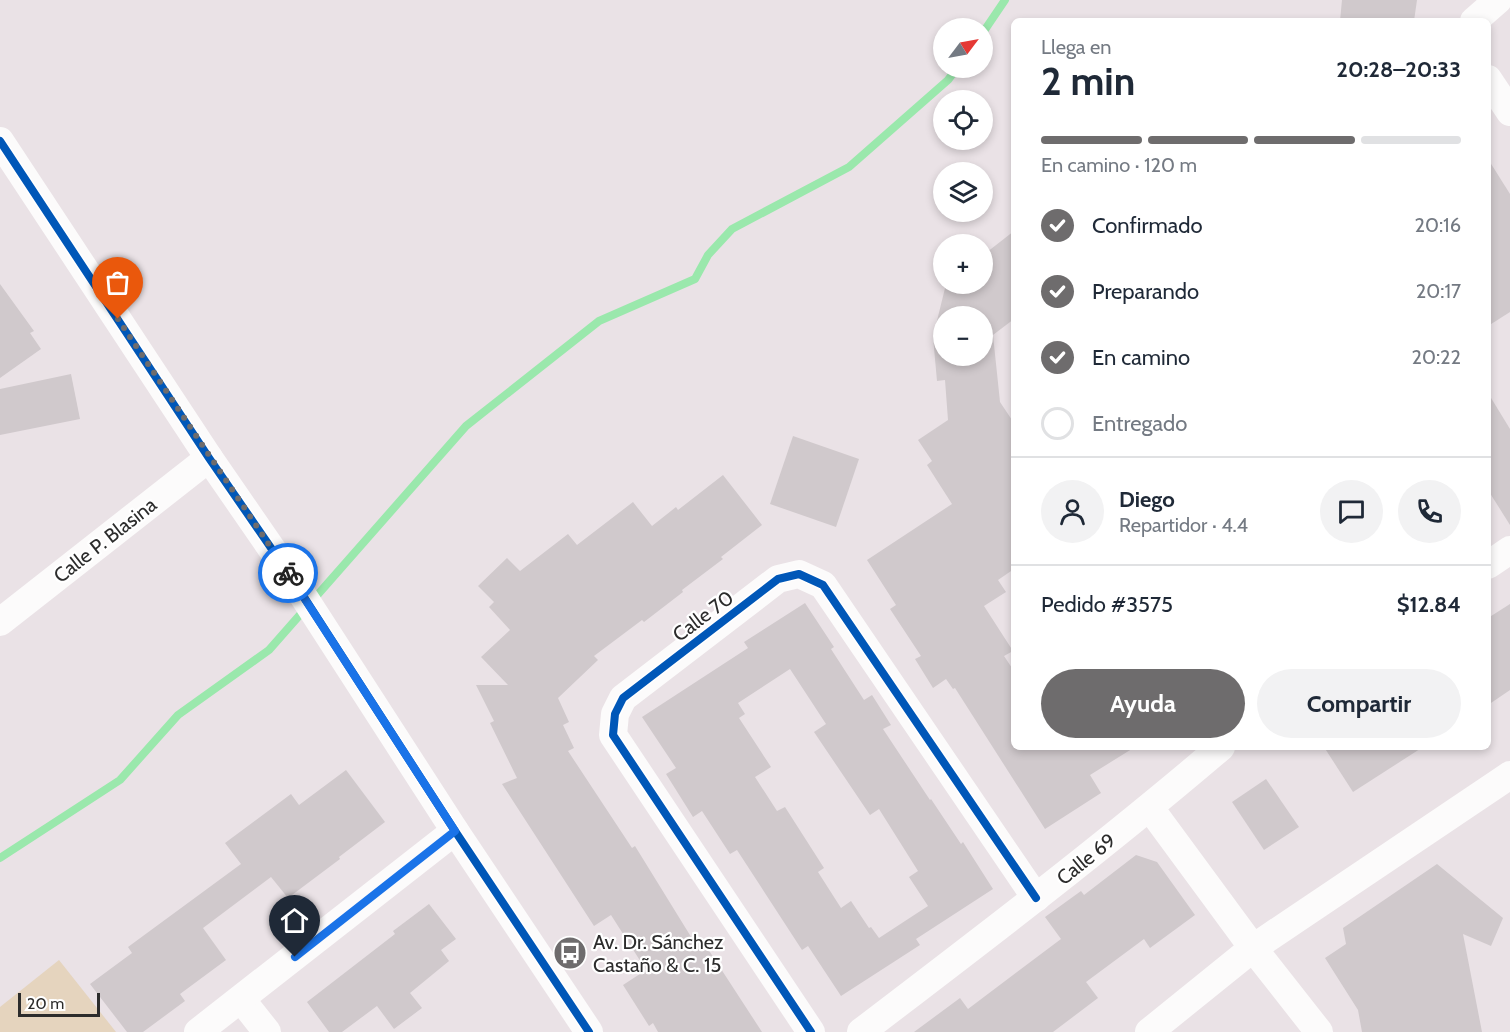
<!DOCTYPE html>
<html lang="es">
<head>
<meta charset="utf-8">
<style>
	body { margin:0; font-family:Cabin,sans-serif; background:#f2f2f3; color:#1f2937; height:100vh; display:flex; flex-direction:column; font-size:22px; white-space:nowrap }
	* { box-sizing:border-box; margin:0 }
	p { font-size:20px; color:#747a83 }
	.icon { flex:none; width:33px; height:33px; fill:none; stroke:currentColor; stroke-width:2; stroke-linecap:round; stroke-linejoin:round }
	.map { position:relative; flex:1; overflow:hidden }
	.side { position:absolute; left:1011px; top:18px; width:480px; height:732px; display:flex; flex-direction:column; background:#fff; border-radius:9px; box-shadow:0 3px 9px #0003 }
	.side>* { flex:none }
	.needle { width:39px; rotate:58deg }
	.buttons { position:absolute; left:933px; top:18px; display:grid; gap:12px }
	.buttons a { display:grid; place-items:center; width:60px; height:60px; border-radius:50%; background:#fff; box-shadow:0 3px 9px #0003; font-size:30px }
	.scale { position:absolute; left:18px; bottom:15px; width:82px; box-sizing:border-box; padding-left:6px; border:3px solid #2c2c2c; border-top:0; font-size:16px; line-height:21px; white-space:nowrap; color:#2c2c2c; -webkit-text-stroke:4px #fff; paint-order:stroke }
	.pin { position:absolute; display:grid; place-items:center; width:51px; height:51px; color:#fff; margin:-62px -26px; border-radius:50% 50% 50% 0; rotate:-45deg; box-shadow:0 0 6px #0007 }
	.pin .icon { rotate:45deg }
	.courier { position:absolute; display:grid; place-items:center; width:60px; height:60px; margin:-30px; border:4px solid #1a73e8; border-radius:50%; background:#fff; color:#222; box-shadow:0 2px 8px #0007 }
	.overview em { font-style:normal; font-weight:800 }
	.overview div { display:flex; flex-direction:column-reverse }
	.overview { display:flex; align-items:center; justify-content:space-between; height:102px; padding:0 30px }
	h1 { font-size:39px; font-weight:800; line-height:45px }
	.bar { display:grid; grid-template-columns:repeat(4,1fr); gap:9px 6px; align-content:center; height:72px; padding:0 30px }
	.bar i { height:8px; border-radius:4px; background:#e0e1e3 }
	.bar .on { background:#6e6c6d }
	.bar p { grid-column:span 4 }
	.line { display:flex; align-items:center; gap:15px; padding:0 30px; border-top:2px solid #e0e1e3 }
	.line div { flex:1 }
	.round { display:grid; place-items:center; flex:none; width:63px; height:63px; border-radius:32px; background:#f2f2f3 }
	ol { padding:0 30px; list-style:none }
	li { display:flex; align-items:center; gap:18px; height:66px }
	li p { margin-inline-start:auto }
	li .icon { padding:6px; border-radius:50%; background:#6e6c6d; color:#fff; stroke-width:4 }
	li:last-child { color:#747a83 }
	li i { width:33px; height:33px; border:3px solid #e0e1e3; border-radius:50% }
	.cta { display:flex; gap:12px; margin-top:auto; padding:12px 30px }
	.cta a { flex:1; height:69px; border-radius:36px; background:#6e6c6d; color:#fff; font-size:24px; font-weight:800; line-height:69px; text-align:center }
	.cta a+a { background:#f2f2f3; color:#1f2937 }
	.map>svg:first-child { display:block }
	.green { fill:#e5d4be }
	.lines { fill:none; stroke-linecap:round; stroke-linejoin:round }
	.stream { stroke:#9ae8ac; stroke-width:8 }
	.building { fill:#d0c9cc; fill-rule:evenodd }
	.minor { stroke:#fcfbfb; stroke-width:28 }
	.cycleway-casing { stroke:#fff; stroke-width:11 }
	.cycleway { stroke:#0057b8; stroke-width:8 }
	.done { stroke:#6e6c6d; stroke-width:6; stroke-dasharray:0 10.8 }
	.route { stroke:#1a73e8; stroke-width:8 }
	.labels { text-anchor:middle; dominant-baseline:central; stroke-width:4.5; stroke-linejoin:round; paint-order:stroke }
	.street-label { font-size:20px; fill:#2c2c2c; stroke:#fff }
	.poi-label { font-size:20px; fill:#2c2c2c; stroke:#fff; text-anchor:start }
</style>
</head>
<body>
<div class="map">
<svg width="1510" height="1032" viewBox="0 0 1510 1032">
	<rect width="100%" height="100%" fill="#eae2e6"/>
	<polygon class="green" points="59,960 116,1032 0,1032 0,1007"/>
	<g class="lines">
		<g class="stream">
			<polyline points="982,34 1005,0"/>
			<polyline points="0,858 120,780 178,715 269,650 466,426 599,321 695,279 708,255 732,229 849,167 948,80 957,68"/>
		</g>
	</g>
	<g class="building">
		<polygon points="1342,0 1417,0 1414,21 1340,21"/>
		<polygon points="1488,159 1510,194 1510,312 1488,326"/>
		<path d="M1014 231V319L993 335 1000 402 1014 423V569L998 580 1006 592 984 606 1013 651 1004 656 1014 671V747H1135L1090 775 1101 793 1045 829 955 688 953 689 946 679 933 688 915 659 921 656 890 609 896 605 867 560 952 504 927 465 932 461 918 440 948 420 945 380 937 381 933 337 946 284H982V256ZM944 316H982V356H944Z"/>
		<polygon points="0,284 34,331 30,333 41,349 0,378"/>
		<polygon points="71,374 80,419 0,435 0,389"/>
		<polygon points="1488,393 1510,429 1510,525 1488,490"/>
		<polygon points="793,436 859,459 836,527 770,504"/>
		<polygon points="723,475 762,525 721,557 723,559 682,590 683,592 644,622 642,620 594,656 598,660 558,698 569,722 563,725 574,748 568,751 632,848 635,846 693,940 697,938 705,950 708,949 762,1032 658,1032 653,1023 649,1026 623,985 646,970 611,915 594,926 502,784 517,778 490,723 494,721 476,685 508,685 481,657 510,630 489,607 494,602 478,586 507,558 520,571 568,534 577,545 633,502 652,526 676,507 678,510"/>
		<path d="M805 603 834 647 831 649 864 700 872 695 891 725 883 729 930 800 931 799 961 844 963 842 993 889 916 939 920 945 841 996 808 946 802 950 737 850 730 854 702 811 693 817 666 774 676 768 642 717 748 648 744 642ZM790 669 826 724 814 732 870 815 879 809 918 871 909 877 928 906 879 938 871 927 869 928 851 901 841 908 818 872 824 868 785 807 777 811 755 777 771 767 739 718 745 714 738 703Z"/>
		<polygon points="1510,604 1510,690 1488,705 1488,618"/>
		<polygon points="1324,747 1423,747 1353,792"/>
		<polygon points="346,770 385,822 339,857 340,859 288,898 271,877 203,928 226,960 180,994 185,1001 143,1032 127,1032 90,984 132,953 128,947 241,864 225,843 291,794 299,805"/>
		<polygon points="1266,779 1299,827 1264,850 1232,802"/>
		<polygon points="1136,855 1157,862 1195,915 1150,948 1144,939 1086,982 1098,998 1053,1032 914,1032 960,998 968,1009 1061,939 1045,917 1081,891 1084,895"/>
		<polygon points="1437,864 1503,918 1491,946 1463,934 1482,1032 1362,1032 1358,1010 1325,958 1346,944 1343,928"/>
		<polygon points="429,904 456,939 441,950 449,961 410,993 422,1008 394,1029 377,1006 342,1032 329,1032 307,1002 395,934 393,931"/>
	</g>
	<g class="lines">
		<g class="minor">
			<polyline points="1474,21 1498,0"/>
			<polyline points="1488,79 1510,112"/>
			<polyline points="0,141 209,458 289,574 455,831 589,1032"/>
			<polyline points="1488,565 1510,550"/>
			<polyline points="0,622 209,458"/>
			<polyline points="1150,808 1253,948 1319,1032"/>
			<polyline points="241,999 267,1032"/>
			<polyline points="198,1032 455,831"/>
			<polyline points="811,1032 613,735 615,714 623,698 778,579 799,574 823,585 1036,898"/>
			<path d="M861 1032C983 939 1105 846 1221 747"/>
			<polyline points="1149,1032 1253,948 1510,775"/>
		</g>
		<g class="cycleway-casing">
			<g id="cycleway">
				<polyline points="0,141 209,458 289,574 455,831 589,1032"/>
				<polyline points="811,1032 613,735 615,714 623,698 778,579 799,574 823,585 1036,898"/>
			</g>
		</g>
		<use href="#cycleway" class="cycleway"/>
	</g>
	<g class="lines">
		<polyline class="done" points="118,319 288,573"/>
		<polyline class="route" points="288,573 455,831 295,957"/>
	</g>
	<defs>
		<g id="bus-disc" transform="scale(1.725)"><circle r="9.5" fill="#6e6c6d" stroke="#fff"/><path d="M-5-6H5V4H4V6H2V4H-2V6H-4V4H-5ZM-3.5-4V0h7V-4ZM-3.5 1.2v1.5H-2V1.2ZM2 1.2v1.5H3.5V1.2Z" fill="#fff"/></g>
	</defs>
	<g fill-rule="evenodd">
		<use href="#bus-disc" x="570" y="953"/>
	</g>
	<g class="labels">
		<g class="street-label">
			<text transform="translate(105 540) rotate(-38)">Calle P. Blasina</text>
			<text transform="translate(703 616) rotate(-37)">Calle 70</text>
			<text transform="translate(1086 859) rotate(-39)">Calle 69</text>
		</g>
		<g class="poi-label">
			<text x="593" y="942">Av. Dr. Sánchez<tspan x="593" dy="23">Castaño &amp; C. 15</tspan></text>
		</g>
	</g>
</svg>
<div class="buttons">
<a><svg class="needle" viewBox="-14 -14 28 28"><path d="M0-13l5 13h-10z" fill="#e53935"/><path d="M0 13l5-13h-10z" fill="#747a83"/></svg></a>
<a><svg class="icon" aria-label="locate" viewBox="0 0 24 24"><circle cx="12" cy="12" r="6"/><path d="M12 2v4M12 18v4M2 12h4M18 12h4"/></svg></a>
<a><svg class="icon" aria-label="layers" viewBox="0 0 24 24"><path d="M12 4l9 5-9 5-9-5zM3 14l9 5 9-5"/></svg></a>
<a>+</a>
<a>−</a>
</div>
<div class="scale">20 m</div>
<div class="pin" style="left:118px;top:319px;background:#ea580c"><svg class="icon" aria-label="bag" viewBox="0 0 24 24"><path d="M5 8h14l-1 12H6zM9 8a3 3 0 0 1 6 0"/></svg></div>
<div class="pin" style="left:295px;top:957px;background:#1f2937"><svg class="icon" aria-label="home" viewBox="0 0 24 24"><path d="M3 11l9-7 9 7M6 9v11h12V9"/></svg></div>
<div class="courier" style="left:288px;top:573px"><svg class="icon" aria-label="bike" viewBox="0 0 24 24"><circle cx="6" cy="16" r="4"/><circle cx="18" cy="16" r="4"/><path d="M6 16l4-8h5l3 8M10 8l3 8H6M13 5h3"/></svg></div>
<section class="side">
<div class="overview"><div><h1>2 min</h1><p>Llega en</p></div><em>20:28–20:33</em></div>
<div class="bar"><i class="on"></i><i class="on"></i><i class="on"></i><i></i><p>En camino · 120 m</p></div>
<ol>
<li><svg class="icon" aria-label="check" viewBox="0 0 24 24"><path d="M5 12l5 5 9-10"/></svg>Confirmado<p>20:16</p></li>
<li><svg class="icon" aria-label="check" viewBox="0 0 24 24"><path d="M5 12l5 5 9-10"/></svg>Preparando<p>20:17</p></li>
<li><svg class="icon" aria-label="check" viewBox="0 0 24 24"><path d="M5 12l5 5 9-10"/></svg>En camino<p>20:22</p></li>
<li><i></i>Entregado</li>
</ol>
<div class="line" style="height:108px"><a class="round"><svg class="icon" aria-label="person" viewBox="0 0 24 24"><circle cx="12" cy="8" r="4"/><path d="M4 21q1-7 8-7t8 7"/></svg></a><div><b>Diego</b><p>Repartidor · 4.4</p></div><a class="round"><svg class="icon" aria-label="chat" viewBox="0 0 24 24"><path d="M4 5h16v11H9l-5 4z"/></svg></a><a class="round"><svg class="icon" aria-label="phone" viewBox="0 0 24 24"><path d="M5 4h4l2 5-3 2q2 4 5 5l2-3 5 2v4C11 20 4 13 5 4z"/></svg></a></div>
<div class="line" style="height:78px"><div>Pedido #3575</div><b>$12.84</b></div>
<div class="cta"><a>Ayuda</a><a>Compartir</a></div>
</section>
</div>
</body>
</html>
